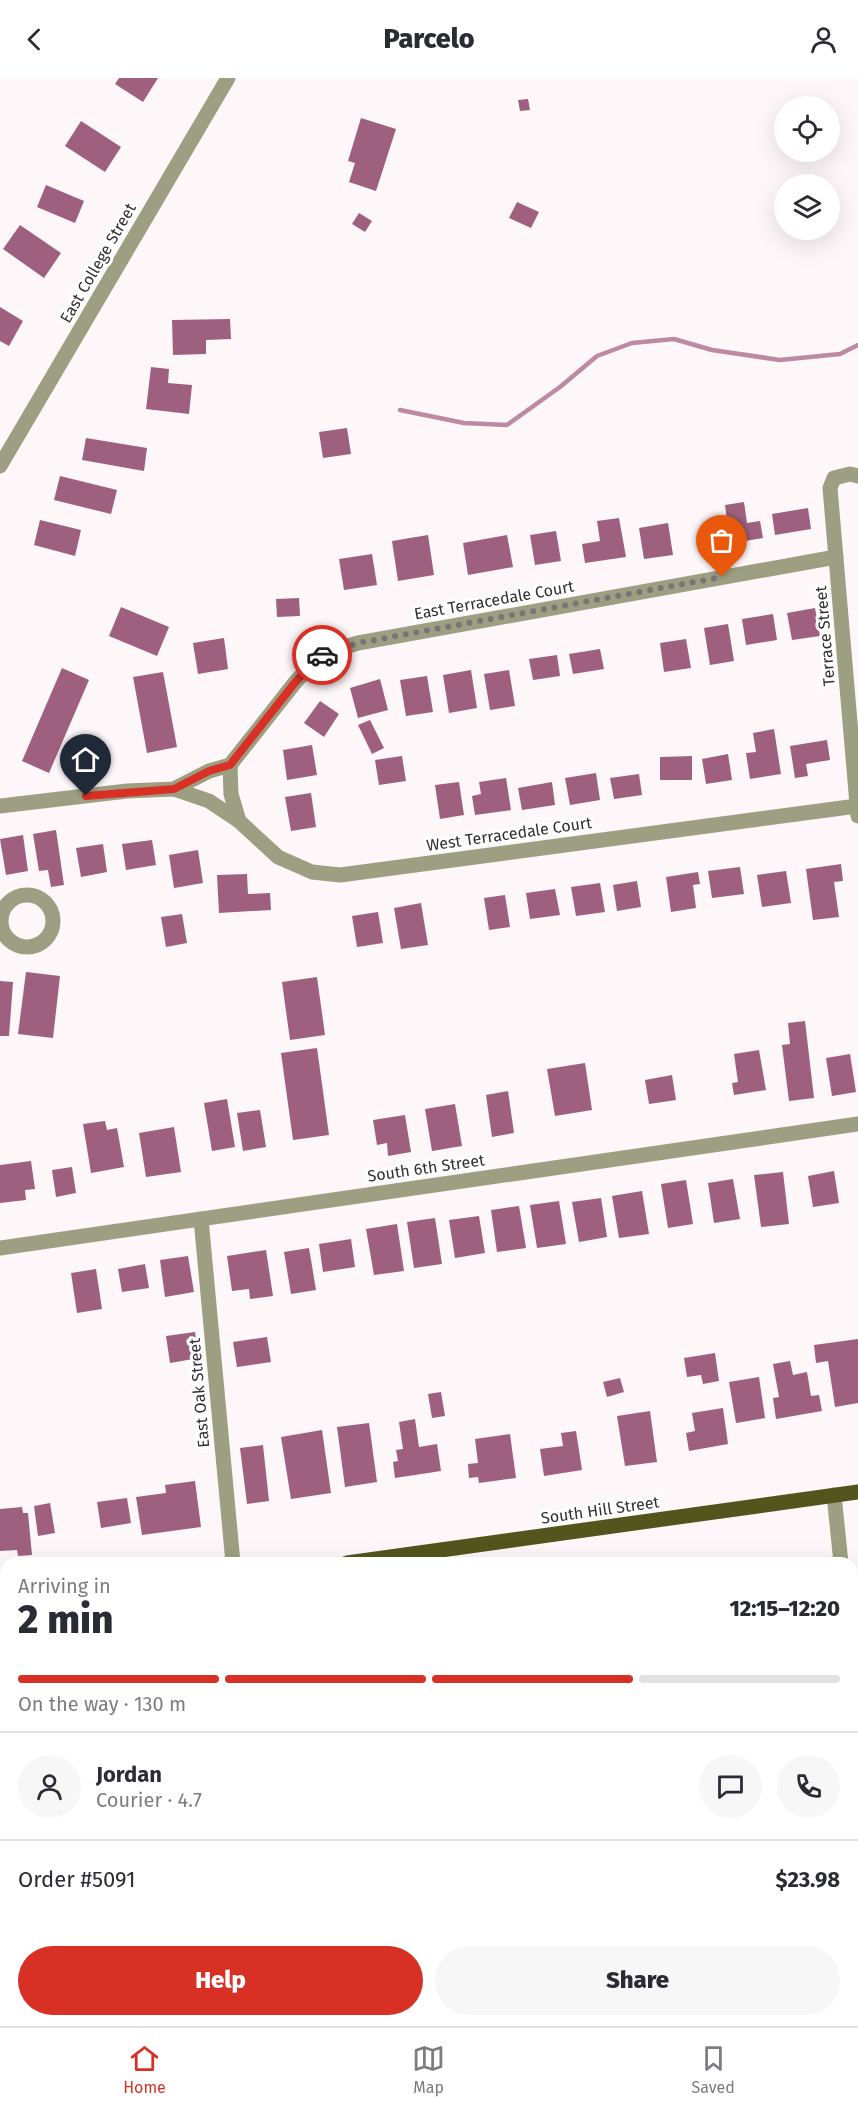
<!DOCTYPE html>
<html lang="en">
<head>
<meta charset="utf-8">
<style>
	body { margin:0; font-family:"Fira Sans",sans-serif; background:#f7f7f7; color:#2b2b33; height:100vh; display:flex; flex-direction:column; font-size:22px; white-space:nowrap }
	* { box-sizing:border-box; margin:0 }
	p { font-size:20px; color:#7c7c81 }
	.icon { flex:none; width:33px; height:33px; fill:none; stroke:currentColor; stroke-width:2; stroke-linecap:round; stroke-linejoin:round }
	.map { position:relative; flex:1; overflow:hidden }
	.drawer { position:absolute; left:0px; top:1479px; width:858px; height:470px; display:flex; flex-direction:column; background:#fff; border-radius:18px 18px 0 0; box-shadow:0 6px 24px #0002 }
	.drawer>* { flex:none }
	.buttons { position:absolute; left:774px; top:18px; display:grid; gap:12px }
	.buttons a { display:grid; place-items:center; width:66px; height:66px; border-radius:50%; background:#fff; box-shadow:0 6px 24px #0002; font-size:30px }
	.pin { position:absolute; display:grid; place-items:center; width:51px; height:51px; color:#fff; margin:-62px -26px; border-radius:50% 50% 50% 0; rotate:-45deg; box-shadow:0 0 6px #0007 }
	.pin .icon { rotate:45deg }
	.courier { position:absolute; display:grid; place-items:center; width:60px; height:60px; margin:-30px; border:4px solid #d93025; border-radius:50%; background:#fff; color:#222; box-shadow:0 2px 8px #0007 }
	.summary em { font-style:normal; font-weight:800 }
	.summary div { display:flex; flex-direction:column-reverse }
	.summary { display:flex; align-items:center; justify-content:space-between; height:102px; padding:0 18px }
	h1 { font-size:39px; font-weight:800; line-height:45px }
	.bar { display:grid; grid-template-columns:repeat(4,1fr); gap:9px 6px; align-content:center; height:72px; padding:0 18px }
	.bar i { height:8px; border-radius:4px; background:#e1e1e2 }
	.bar .current { background:#d93025 }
	.bar p { grid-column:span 4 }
	.line { display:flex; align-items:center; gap:15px; padding:0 18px; border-top:2px solid #e1e1e2 }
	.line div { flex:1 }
	.round { display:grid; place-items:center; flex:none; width:63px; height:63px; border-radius:32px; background:#f7f7f7 }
	.primary-button { display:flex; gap:12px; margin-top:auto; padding:12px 18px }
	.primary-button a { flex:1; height:69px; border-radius:36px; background:#d93025; color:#fff; font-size:24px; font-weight:800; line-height:69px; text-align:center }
	.primary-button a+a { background:#f7f7f7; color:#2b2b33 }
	header { display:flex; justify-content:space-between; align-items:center; height:78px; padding:0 18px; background:#fff; font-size:27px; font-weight:800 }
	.tab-bar { display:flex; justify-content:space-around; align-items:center; height:84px; border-top:2px solid #e1e1e2; background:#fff; font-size:16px; color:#7c7c81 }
	.tab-bar a { display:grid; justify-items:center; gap:3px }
	.tab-bar .current { color:#d93025 }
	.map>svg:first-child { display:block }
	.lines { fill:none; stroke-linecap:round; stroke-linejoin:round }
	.stream { stroke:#bd8aa2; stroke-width:4.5 }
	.building { fill:#9f607f }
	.minor { stroke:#9d9f82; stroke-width:15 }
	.major { stroke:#54551d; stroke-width:15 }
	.done { stroke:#7a7477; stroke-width:6; stroke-dasharray:0 10.8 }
	.route { stroke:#d93025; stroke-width:8 }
	.labels { text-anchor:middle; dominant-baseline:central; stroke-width:6; stroke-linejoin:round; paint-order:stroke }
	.street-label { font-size:16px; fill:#332e30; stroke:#fff }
</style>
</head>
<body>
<header><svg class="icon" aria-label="back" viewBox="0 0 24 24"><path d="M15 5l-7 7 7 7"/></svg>Parcelo<svg class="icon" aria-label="person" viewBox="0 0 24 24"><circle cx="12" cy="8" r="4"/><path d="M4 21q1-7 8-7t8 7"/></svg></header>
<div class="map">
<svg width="858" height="1948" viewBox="0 0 858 1948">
	<rect width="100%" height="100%" fill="#fef7fa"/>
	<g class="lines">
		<polyline class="stream" points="400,332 464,345 507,347 560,309 597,278 632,265 674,261 712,272 780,282 840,276 858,267"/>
	</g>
	<g class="building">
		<polygon points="119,0 158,0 143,24 115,6"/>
		<polygon points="528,21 530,32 520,33 518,22"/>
		<polygon points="361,40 396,51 376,113 349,104 355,85 348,83"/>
		<polygon points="81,43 121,69 105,94 65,68"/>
		<polygon points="46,107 84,123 75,145 37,129"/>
		<polygon points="517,124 539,134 531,150 509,140"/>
		<polygon points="359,135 372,143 365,154 352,146"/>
		<polygon points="20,147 61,175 44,200 3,171"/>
		<polygon points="0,229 23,243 9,268 0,263"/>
		<polygon points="230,241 231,261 206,262 206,276 173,277 172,242"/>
		<polygon points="151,289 169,291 168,305 192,307 189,336 146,331"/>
		<polygon points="347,350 351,376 323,380 319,354"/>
		<polygon points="86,360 147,370 144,393 82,382"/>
		<polygon points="60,398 117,412 111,436 54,422"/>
		<polygon points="744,424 747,445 760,443 763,460 710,469 706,445 727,442 725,427"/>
		<polygon points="808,430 811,451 775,457 772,436"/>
		<polygon points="619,440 626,479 585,485 582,466 600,463 597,443"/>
		<polygon points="40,442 81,452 75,478 34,467"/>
		<polygon points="668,445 673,477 644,481 639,450"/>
		<polygon points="556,453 561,483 535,487 530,457"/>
		<polygon points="428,457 434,497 398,503 392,463"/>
		<polygon points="507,457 513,489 468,497 463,465"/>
		<polygon points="372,476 377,507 344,512 339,481"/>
		<polygon points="299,520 300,538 277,539 276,521"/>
		<polygon points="121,529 169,549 157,578 109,558"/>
		<polygon points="815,530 820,558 792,562 787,535"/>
		<polygon points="773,536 777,562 746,567 742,541"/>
		<polygon points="728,546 734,583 710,587 704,550"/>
		<polygon points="224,560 228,591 198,596 193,565"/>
		<polygon points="686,561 691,590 664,594 660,565"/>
		<polygon points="600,571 604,591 573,596 569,576"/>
		<polygon points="557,577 560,598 533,602 529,581"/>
		<polygon points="62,590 89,602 49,695 22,683"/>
		<polygon points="471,592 477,630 449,635 443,597"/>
		<polygon points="509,592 515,628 490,632 484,596"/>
		<polygon points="163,594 177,669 147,675 133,599"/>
		<polygon points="427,598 433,634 406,638 400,602"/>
		<polygon points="380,601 388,632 358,640 350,610"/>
		<polygon points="320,623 339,636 324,659 304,645"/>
		<polygon points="370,642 384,670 372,676 358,647"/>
		<polygon points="774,651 781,696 750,701 746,675 756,674 753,655"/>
		<polygon points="827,662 830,682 806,686 808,698 795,700 790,668"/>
		<polygon points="312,667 317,697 287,702 283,672"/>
		<polygon points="728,676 732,702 706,706 702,681"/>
		<polygon points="402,678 406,703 379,707 375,682"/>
		<polygon points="692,678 692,702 660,702 660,679"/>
		<polygon points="596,695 600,722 570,727 565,700"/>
		<polygon points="639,696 642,717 614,721 610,700"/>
		<polygon points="506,700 511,732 475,737 472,718 481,716 479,704"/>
		<polygon points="459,704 464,737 440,741 435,707"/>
		<polygon points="552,704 555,727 522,732 518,710"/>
		<polygon points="311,715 316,749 291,753 285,719"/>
		<polygon points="56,752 64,807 51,809 48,792 39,793 33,756"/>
		<polygon points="23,757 28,793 6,797 0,761"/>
		<polygon points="152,762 156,787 126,792 122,766"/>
		<polygon points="103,766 107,794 81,799 76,770"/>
		<polygon points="198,772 203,805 174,810 169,777"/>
		<polygon points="841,786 843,803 834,804 839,839 813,842 806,791"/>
		<polygon points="740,789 744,816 712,820 708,793"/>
		<polygon points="786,793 791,825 762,829 757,797"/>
		<polygon points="698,794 700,806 693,807 696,830 671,834 666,799"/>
		<polygon points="247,796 248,816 270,815 271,832 219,835 217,797"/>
		<polygon points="637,803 641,829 617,833 613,807"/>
		<polygon points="600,805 605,834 576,838 571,809"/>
		<polygon points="555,811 560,837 530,841 526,815"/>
		<polygon points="505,817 510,849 489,852 484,820"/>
		<polygon points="421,825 428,867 401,871 394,830"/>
		<polygon points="378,834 383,865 357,869 352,838"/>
		<polygon points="182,836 187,865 166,869 161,839"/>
		<polygon points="26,894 60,898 53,960 18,956"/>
		<polygon points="317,899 325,957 290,962 282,904"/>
		<polygon points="0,903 13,904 9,958 0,958"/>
		<polygon points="805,943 814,1020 789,1023 782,967 790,966 788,945"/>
		<polygon points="317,970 329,1057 293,1062 281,975"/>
		<polygon points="759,972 766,1012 734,1017 732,1005 738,1004 734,976"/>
		<polygon points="850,976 856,1014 832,1018 826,980"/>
		<polygon points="585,985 592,1032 555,1038 547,991"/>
		<polygon points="672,997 676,1022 649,1026 645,1002"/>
		<polygon points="508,1013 514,1055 492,1059 486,1017"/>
		<polygon points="227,1021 235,1069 212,1073 204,1025"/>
		<polygon points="455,1026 462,1068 432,1073 425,1031"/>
		<polygon points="260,1032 266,1069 243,1073 237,1035"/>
		<polygon points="405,1037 411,1074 388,1078 387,1065 377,1067 373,1042"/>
		<polygon points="105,1043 107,1052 117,1050 124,1089 91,1095 83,1046"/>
		<polygon points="174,1049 181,1094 146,1099 139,1055"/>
		<polygon points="31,1083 35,1111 25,1112 26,1122 0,1125 0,1087"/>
		<polygon points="72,1089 76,1115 56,1119 52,1092"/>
		<polygon points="834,1093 839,1125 813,1129 808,1098"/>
		<polygon points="783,1094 789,1146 761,1149 754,1097"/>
		<polygon points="733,1101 740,1141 714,1145 708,1105"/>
		<polygon points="686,1102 693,1146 668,1150 661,1106"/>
		<polygon points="642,1113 649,1156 619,1160 612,1118"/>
		<polygon points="601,1120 607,1159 579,1164 572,1124"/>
		<polygon points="559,1123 566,1166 537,1170 530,1127"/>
		<polygon points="519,1128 526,1170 497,1174 491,1132"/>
		<polygon points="479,1138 485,1175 455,1180 449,1142"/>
		<polygon points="435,1140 442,1186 414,1190 407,1144"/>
		<polygon points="397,1146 404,1193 374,1197 366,1151"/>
		<polygon points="351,1161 355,1189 323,1194 319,1166"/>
		<polygon points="309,1170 316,1212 291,1216 284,1174"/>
		<polygon points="266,1172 273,1218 250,1221 249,1211 232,1213 227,1178"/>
		<polygon points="188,1178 194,1214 165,1219 160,1182"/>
		<polygon points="145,1186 149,1210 122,1214 118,1191"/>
		<polygon points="96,1191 102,1231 77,1235 71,1195"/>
		<polygon points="195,1254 199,1280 170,1285 166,1258"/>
		<polygon points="267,1259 271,1284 237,1289 233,1264"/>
		<polygon points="858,1261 858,1325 835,1329 828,1283 816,1285 814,1267"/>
		<polygon points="715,1275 719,1303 703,1306 701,1297 687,1299 684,1280"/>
		<polygon points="790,1283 793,1297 807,1294 811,1318 819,1317 822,1333 776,1341 773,1320 779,1319 773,1286"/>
		<polygon points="759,1299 765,1340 736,1345 729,1304"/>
		<polygon points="620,1300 624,1314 607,1319 603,1304"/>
		<polygon points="441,1314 445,1338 432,1340 428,1316"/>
		<polygon points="723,1330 728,1366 689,1373 686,1355 695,1353 692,1335"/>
		<polygon points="650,1333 657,1384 625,1388 617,1338"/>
		<polygon points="415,1341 419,1369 437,1366 441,1393 395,1400 393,1384 398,1383 396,1372 403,1371 399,1344"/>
		<polygon points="369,1345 377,1404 345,1409 337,1349"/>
		<polygon points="322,1352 331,1415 291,1421 281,1359"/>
		<polygon points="576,1353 582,1392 544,1398 540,1371 563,1368 561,1355"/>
		<polygon points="510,1356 516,1400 479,1405 478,1399 469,1400 468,1386 478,1385 475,1361"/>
		<polygon points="263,1367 269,1423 247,1426 240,1370"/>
		<polygon points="195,1403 201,1449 142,1457 136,1419 166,1415 165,1407"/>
		<polygon points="127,1420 131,1445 101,1450 97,1424"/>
		<polygon points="50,1425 55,1455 38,1458 34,1428"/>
		<polygon points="22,1429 23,1435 28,1435 32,1477 18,1478 17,1472 0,1473 0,1431"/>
		<polygon points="6,1622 6,1703 0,1704 0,1623"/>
		<polygon points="6,1918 6,1942 35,1942 36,1948 0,1948 0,1919"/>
		<polygon points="62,1942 91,1942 92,1948 63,1948"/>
		<polygon points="109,1942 144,1942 145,1948 110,1948"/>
		<polygon points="473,1942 497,1942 498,1948 474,1948"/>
	</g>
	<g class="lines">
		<g class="minor">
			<polyline points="0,388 228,0"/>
			<polyline points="858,398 850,396 834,400 830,410 858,738"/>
			<polyline points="230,687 231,716 239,743 278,779 312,794 340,797 857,728"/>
			<polyline points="174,711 209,723 239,743"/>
			<polyline points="0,728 127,713 174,711 209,693 230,687 297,602 323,576 358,565 836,479"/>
			<circle cx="27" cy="843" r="26"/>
			<polyline points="201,1141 233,1485"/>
			<polyline points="0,1170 858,1046"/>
			<polyline points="834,1417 841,1485"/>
			<polyline points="852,1586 858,1644"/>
			<polyline points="852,1771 858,1770"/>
			<polyline points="0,1887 6,1886"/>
			<polyline points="273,1942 274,1948"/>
			<polyline points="534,1942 535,1948"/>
		</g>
		<g class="major">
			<polyline points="347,1485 858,1414"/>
			<polyline points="0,1532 6,1531"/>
		</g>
	</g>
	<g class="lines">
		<polyline class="done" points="322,577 358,565 722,499"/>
		<polyline class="route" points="86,718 174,711 209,693 230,687 297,602 322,577"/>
	</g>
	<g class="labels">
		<g class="street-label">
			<text transform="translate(98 185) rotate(-60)">East College Street</text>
			<text transform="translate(494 522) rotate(-10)">East Terracedale Court</text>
			<text transform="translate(825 558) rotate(-95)">Terrace Street</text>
			<text transform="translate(509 756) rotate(-8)">West Terracedale Court</text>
			<text transform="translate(426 1090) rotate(-8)">South 6th Street</text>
			<text transform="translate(199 1315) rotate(-95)">East Oak Street</text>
			<text transform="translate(600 1432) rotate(-8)">South Hill Street</text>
		</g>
	</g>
</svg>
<div class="buttons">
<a><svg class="icon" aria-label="locate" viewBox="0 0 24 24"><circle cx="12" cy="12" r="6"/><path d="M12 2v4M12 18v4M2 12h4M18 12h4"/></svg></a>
<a><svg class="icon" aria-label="layers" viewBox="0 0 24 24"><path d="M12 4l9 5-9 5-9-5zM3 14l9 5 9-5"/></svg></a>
</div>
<div class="pin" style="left:722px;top:499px;background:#ea580c"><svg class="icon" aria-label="bag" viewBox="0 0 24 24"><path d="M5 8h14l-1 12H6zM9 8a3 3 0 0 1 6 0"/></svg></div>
<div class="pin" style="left:86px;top:718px;background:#1f2937"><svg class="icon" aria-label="home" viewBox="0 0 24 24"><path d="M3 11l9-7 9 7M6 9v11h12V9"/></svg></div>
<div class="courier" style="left:322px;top:577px"><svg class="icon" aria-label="car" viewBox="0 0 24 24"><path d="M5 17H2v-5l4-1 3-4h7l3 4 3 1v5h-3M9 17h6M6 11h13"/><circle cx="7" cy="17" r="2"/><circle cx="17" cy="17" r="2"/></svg></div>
<section class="drawer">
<div class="summary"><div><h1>2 min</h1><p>Arriving in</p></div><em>12:15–12:20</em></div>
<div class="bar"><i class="current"></i><i class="current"></i><i class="current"></i><i></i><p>On the way · 130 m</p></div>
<div class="line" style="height:108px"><a class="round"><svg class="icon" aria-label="person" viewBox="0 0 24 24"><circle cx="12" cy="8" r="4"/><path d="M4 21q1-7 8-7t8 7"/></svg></a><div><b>Jordan</b><p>Courier · 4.7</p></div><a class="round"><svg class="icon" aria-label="chat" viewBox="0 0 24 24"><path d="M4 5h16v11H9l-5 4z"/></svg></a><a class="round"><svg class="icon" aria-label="phone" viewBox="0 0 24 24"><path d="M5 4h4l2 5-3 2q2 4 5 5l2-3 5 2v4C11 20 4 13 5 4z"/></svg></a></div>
<div class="line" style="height:78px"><div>Order #5091</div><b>$23.98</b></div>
<div class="primary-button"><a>Help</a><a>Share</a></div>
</section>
</div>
<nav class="tab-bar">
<a class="current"><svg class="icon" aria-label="home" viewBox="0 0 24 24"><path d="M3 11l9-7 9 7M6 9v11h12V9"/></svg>Home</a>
<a><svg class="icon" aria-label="map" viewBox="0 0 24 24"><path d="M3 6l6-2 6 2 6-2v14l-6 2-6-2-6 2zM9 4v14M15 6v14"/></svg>Map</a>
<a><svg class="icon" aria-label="saved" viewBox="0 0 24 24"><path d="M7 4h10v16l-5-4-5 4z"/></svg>Saved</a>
</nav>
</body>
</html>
